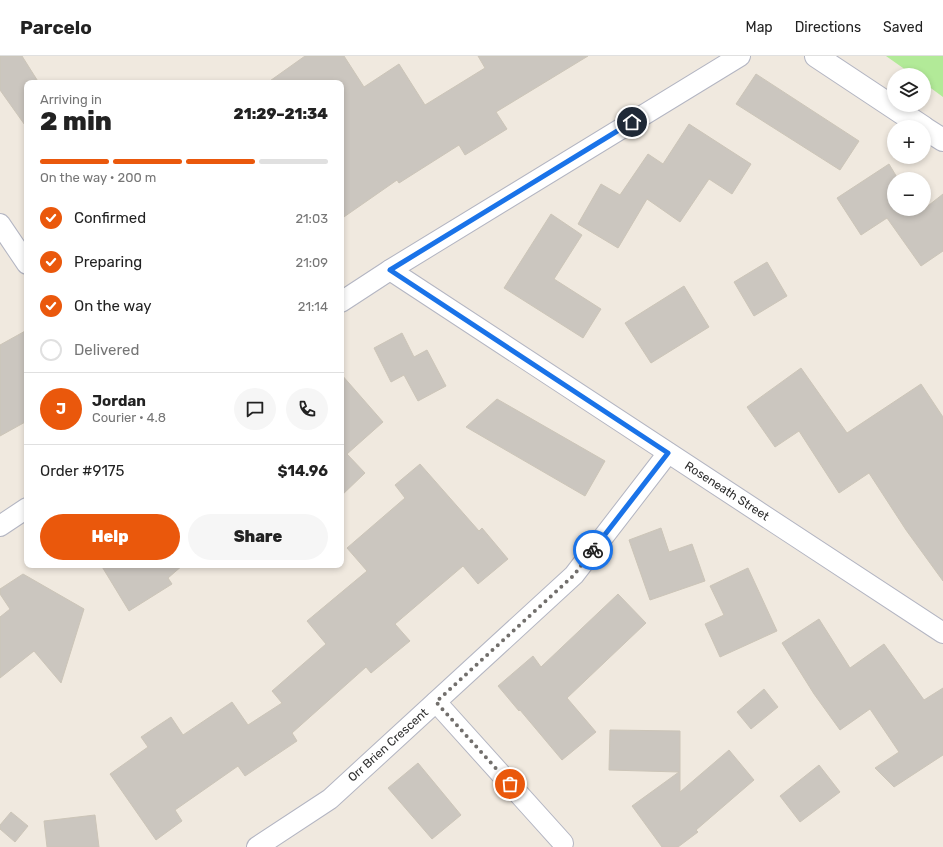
<!DOCTYPE html>
<html lang="en">
<head>
<meta charset="utf-8">
<style>
	body { margin:0; font-family:Rubik,sans-serif; background:#f6f6f6; color:#222; height:100vh; display:flex; flex-direction:column; font-size:15px; white-space:nowrap }
	* { box-sizing:border-box; margin:0 }
	p { font-size:13px; color:#767676 }
	.icon { flex:none; width:22px; height:22px; fill:none; stroke:currentColor; stroke-width:2; stroke-linecap:round; stroke-linejoin:round }
	.map { position:relative; flex:1; overflow:hidden }
	.drawer { position:absolute; left:24px; top:24px; width:320px; height:488px; display:flex; flex-direction:column; background:#fff; border-radius:8px; box-shadow:0 2px 6px #0003 }
	.drawer>* { flex:none }
	.fabs { position:absolute; left:887px; top:12px; display:grid; gap:8px }
	.fabs a { display:grid; place-items:center; width:44px; height:44px; border-radius:50%; background:#fff; box-shadow:0 2px 6px #0003; font-size:20px }
	.pin { position:absolute; display:grid; place-items:center; width:34px; height:34px; color:#fff; margin:-17px; border:2px solid #fff; border-radius:50%; box-shadow:0 1px 4px #0007 }
	.courier { position:absolute; display:grid; place-items:center; width:40px; height:40px; margin:-20px; border:3px solid #1a73e8; border-radius:50%; background:#fff; color:#222; box-shadow:0 1px 5px #0007 }
	.head em { font-style:normal; font-weight:800 }
	.head div { display:flex; flex-direction:column-reverse }
	.head { display:flex; align-items:center; justify-content:space-between; height:68px; padding:0 16px }
	h1 { font-size:26px; font-weight:800; line-height:30px }
	.bar { display:grid; grid-template-columns:repeat(4,1fr); gap:6px 4px; align-content:center; height:48px; padding:0 16px }
	.bar i { height:5px; border-radius:3px; background:#e0e0e0 }
	.bar .current { background:#ea580c }
	.bar p { grid-column:span 4 }
	.line { display:flex; align-items:center; gap:10px; padding:0 16px; border-top:1px solid #e0e0e0 }
	.line div { flex:1 }
	.round { display:grid; place-items:center; flex:none; width:42px; height:42px; border-radius:21px; background:#f6f6f6 }
	ol { padding:0 16px; list-style:none }
	li { display:flex; align-items:center; gap:12px; height:44px }
	li p { margin-inline-start:auto }
	li .icon { padding:4px; border-radius:50%; background:#ea580c; color:#fff; stroke-width:4 }
	li:last-child { color:#767676 }
	li i { width:22px; height:22px; border:2px solid #e0e0e0; border-radius:50% }
	.button { display:flex; gap:8px; margin-top:auto; padding:8px 16px }
	.button a { flex:1; height:46px; border-radius:24px; background:#ea580c; color:#fff; font-size:16px; font-weight:800; line-height:46px; text-align:center }
	.button a+a { background:#f6f6f6; color:#222 }
	header { display:flex; align-items:center; gap:24px; box-sizing:border-box; height:56px; padding:0 20px; background:#fff; border-bottom:1px solid #e0e0e0 }
	header strong { font-size:19px }
	nav { display:flex; gap:22px; margin-inline-start:auto; font-size:14px }
	.map>svg:first-child { display:block }
	.green { fill:#b2ea98 }
	.building { fill:#cbc6bf; stroke:#ccc5b8 }
	.lines { fill:none; stroke-linecap:round; stroke-linejoin:round }
	.minor-casing { stroke:#b3b5c2; stroke-width:22 }
	.secondary-casing { stroke:#b3b5c2; stroke-width:24 }
	.minor { stroke:#fff; stroke-width:20 }
	.secondary { stroke:#fff; stroke-width:22 }
	.done { stroke:#726f6c; stroke-width:4; stroke-dasharray:0 7.2 }
	.route { stroke:#1a73e8; stroke-width:5 }
	.labels { text-anchor:middle; dominant-baseline:central; stroke-width:4; stroke-linejoin:round; paint-order:stroke }
	.street-label { font-size:12px; fill:#2e2e2e; stroke:#fff }
</style>
</head>
<body>
<header>
<strong>Parcelo</strong>
<nav><a>Map</a><a>Directions</a><a>Saved</a></nav>
</header>
<div class="map">
<svg width="943" height="791" viewBox="0 0 943 791">
	<rect width="100%" height="100%" fill="#f0e9df"/>
	<polygon class="green" points="886,0 943,0 943,41 924,27 924,19 913,19"/>
	<g class="building">
		<polygon points="0,0 22,0 39,27 27,27 27,72 0,34"/>
		<polygon points="305,0 344,0 364,31 399,8 425,49 485,12 478,0 588,0 496,56 507,73 465,99 459,89 399,127 397,124 341,163 341,27 267,27"/>
		<polygon points="756,18 859,85 840,114 736,48"/>
		<polygon points="689,68 751,108 732,138 709,123 680,166 647,143 618,192 578,168 601,128 620,139 648,98 663,108"/>
		<polygon points="889,108 898,123 894,123 894,153 918,153 919,155 924,153 943,138 943,195 921,210 887,162 861,179 837,142"/>
		<polygon points="551,158 582,179 554,223 601,253 583,282 504,232"/>
		<polygon points="767,206 787,240 754,260 734,226"/>
		<polygon points="684,230 709,271 651,307 625,267"/>
		<polygon points="27,274 27,365 0,380 0,289"/>
		<polygon points="402,277 414,301 427,294 446,330 418,345 404,319 391,326 374,292"/>
		<polygon points="801,312 847,377 921,328 943,361 943,525 906,474 869,417 839,437 799,375 775,391 747,351"/>
		<polygon points="341,318 383,366 347,398 365,417 341,440"/>
		<polygon points="497,343 605,405 585,440 466,371"/>
		<polygon points="420,408 479,475 482,472 508,503 478,528 463,510 395,568 410,585 371,617 366,611 292,677 297,685 245,720 238,710 175,754 182,765 156,784 110,718 148,691 141,681 171,661 183,679 232,646 248,669 282,647 272,635 326,588 307,565 367,515 347,492 405,442 395,429"/>
		<polygon points="661,472 669,496 692,488 705,525 650,544 629,484"/>
		<polygon points="101,509 183,509 168,522 172,528 129,555"/>
		<polygon points="748,512 777,575 720,601 705,568 724,559 710,530"/>
		<polygon points="23,518 84,553 61,627 34,595 0,622 0,561 10,553 0,538 0,533"/>
		<polygon points="618,538 646,567 567,642 596,676 562,704 520,654 519,655 498,630 533,600 541,611"/>
		<polygon points="819,563 850,612 884,588 924,644 943,632 943,699 894,731 875,712 899,696 870,653 840,674 814,638 782,587"/>
		<polygon points="764,633 778,651 751,673 737,656"/>
		<polygon points="610,674 680,675 680,736 729,694 754,724 696,774 698,776 678,791 662,791 632,750 679,716 609,714"/>
		<polygon points="418,707 461,759 432,783 388,732"/>
		<polygon points="819,709 840,736 800,766 780,740"/>
		<polygon points="11,756 28,770 15,786 0,773 0,769"/>
		<polygon points="95,759 99,791 47,791 44,765"/>
	</g>
	<g class="lines">
		<g class="minor-casing">
			<g id="minor">
				<polyline points="0,168 27,208"/>
				<polyline points="390,214 943,577"/>
				<polyline points="341,246 390,214 740,0"/>
				<polyline points="0,470 27,452"/>
				<polyline points="436,646 563,787"/>
				<polyline points="257,791 330,743 574,519 668,397"/>
			</g>
		</g>
		<g class="secondary-casing">
			<g id="secondary">
				<polyline points="816,0 923,71"/>
				<polyline points="924,72 943,84"/>
			</g>
		</g>
		<use href="#minor" class="minor"/>
		<use href="#secondary" class="secondary"/>
	</g>
	<g class="lines">
		<polyline class="done" points="510,728 436,646 574,519 593,494"/>
		<polyline class="route" points="593,494 668,397 390,214 632,66"/>
	</g>
	<g class="labels">
		<g class="street-label">
			<text transform="translate(727 435) rotate(33)">Roseneath Street</text>
			<text transform="translate(388 689) rotate(-42)">Orr Brien Crescent</text>
		</g>
	</g>
</svg>
<div class="fabs">
<a><svg class="icon" aria-label="layers" viewBox="0 0 24 24"><path d="M12 4l9 5-9 5-9-5zM3 14l9 5 9-5"/></svg></a>
<a>+</a>
<a>−</a>
</div>
<div class="pin" style="left:510px;top:728px;background:#ea580c"><svg class="icon" aria-label="bag" viewBox="0 0 24 24"><path d="M5 8h14l-1 12H6zM9 8a3 3 0 0 1 6 0"/></svg></div>
<div class="pin" style="left:632px;top:66px;background:#1f2937"><svg class="icon" aria-label="home" viewBox="0 0 24 24"><path d="M3 11l9-7 9 7M6 9v11h12V9"/></svg></div>
<div class="courier" style="left:593px;top:494px"><svg class="icon" aria-label="bike" viewBox="0 0 24 24"><circle cx="6" cy="16" r="4"/><circle cx="18" cy="16" r="4"/><path d="M6 16l4-8h5l3 8M10 8l3 8H6M13 5h3"/></svg></div>
<section class="drawer">
<div class="head"><div><h1>2 min</h1><p>Arriving in</p></div><em>21:29–21:34</em></div>
<div class="bar"><i class="current"></i><i class="current"></i><i class="current"></i><i></i><p>On the way · 200 m</p></div>
<ol>
<li><svg class="icon" aria-label="check" viewBox="0 0 24 24"><path d="M5 12l5 5 9-10"/></svg>Confirmed<p>21:03</p></li>
<li><svg class="icon" aria-label="check" viewBox="0 0 24 24"><path d="M5 12l5 5 9-10"/></svg>Preparing<p>21:09</p></li>
<li><svg class="icon" aria-label="check" viewBox="0 0 24 24"><path d="M5 12l5 5 9-10"/></svg>On the way<p>21:14</p></li>
<li><i></i>Delivered</li>
</ol>
<div class="line" style="height:72px"><b class="round" style="background:#ea580c;color:#fff">J</b><div><b>Jordan</b><p>Courier · 4.8</p></div><a class="round"><svg class="icon" aria-label="chat" viewBox="0 0 24 24"><path d="M4 5h16v11H9l-5 4z"/></svg></a><a class="round"><svg class="icon" aria-label="phone" viewBox="0 0 24 24"><path d="M5 4h4l2 5-3 2q2 4 5 5l2-3 5 2v4C11 20 4 13 5 4z"/></svg></a></div>
<div class="line" style="height:52px"><div>Order #9175</div><b>$14.96</b></div>
<div class="button"><a>Help</a><a>Share</a></div>
</section>
</div>
</body>
</html>
